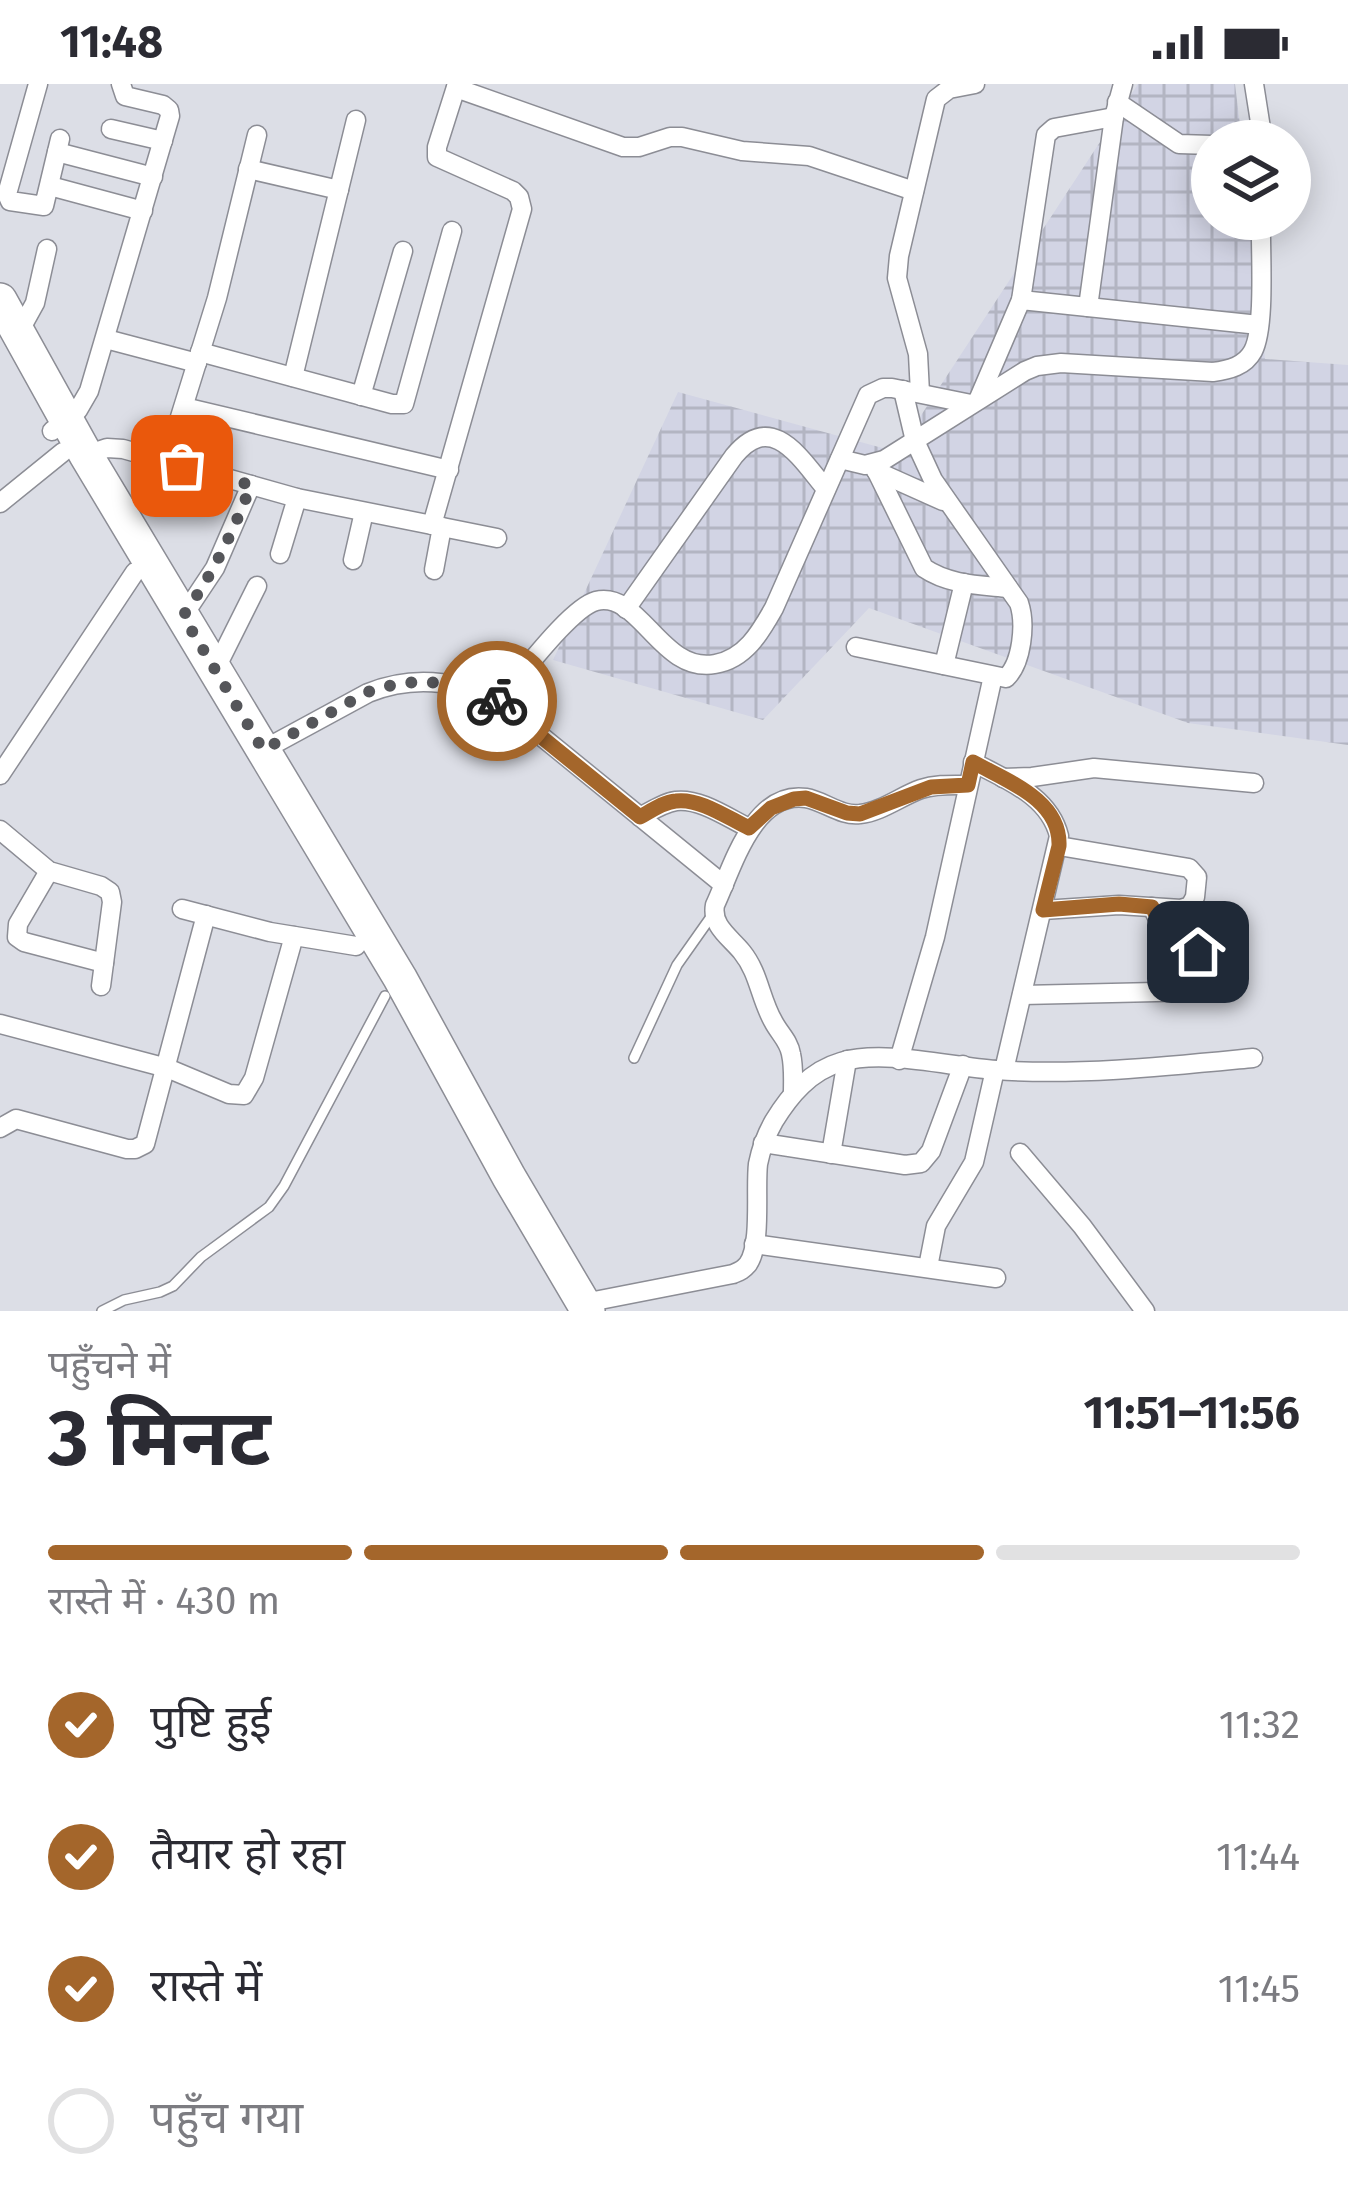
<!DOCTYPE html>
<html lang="hi">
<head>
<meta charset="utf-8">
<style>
	body { margin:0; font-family:"Fira Sans","Noto Sans Devanagari",sans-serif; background:#f2f2f3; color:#2b2b33; height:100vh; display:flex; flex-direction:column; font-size:45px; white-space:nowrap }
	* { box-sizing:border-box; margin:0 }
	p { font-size:39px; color:#7c7c81 }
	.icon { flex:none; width:66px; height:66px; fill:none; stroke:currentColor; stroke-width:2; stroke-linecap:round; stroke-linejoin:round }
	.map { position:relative; height:1227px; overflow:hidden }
	.panel { display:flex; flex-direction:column; background:#fff; flex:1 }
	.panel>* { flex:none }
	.tools { position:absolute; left:1191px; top:36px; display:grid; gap:24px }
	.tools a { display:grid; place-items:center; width:120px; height:120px; border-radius:50%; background:#fff; box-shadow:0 6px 30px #0003; font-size:60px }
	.pin { position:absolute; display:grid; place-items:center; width:102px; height:102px; color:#fff; margin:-51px; border-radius:24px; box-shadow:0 6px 18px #0006 }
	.courier { position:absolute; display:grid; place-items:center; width:120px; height:120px; margin:-60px; border:9px solid #a4662b; border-radius:50%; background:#fff; color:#222; box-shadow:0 3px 15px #0007 }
	.head em { font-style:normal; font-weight:700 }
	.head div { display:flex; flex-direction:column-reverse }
	.head { display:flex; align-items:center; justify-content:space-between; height:204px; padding:0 48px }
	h1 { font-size:78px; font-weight:700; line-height:90px }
	.bar { display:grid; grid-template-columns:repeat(4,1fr); gap:18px 12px; align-content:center; height:144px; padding:0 48px }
	.bar i { height:15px; border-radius:9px; background:#e1e1e2 }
	.bar .selected { background:#a4662b }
	.bar p { grid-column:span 4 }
	ol { padding:0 48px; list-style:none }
	li { display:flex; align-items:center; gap:36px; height:132px }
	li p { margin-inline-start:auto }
	li .icon { padding:12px; border-radius:50%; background:#a4662b; color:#fff; stroke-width:4 }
	li:last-child { color:#7c7c81 }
	li i { width:66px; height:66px; border:6px solid #e1e1e2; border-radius:50% }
	.status { display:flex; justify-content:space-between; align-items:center; height:84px; padding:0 60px; background:#fff; direction:ltr }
	.status svg { height:33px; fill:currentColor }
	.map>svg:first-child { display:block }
	.industrial { fill:url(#industrial-grid) }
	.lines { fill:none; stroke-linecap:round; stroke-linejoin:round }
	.lane-casing { stroke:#8c8d95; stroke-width:12 }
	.street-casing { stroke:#8c8d95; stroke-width:21 }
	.highway-casing { stroke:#8c8d95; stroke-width:36 }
	.lane { stroke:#fff; stroke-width:9 }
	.street { stroke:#fff; stroke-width:18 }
	.highway { stroke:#fff; stroke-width:33 }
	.done { stroke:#55565a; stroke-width:12; stroke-dasharray:0 21.6 }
	.route { stroke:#a4662b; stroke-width:15 }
</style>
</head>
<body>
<div class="status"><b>11:48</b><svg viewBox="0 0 49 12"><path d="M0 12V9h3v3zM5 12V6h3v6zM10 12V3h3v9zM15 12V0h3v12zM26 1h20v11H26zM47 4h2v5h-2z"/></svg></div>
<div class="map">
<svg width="1348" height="1227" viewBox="0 0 1348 1227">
	<defs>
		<pattern id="industrial-grid" width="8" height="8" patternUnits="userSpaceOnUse" patternTransform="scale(3)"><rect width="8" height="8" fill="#d2d4e4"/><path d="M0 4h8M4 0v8" fill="none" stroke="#b3b5c2"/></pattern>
	</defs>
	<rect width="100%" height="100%" fill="#dcdee6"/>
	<polygon class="industrial" points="1138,0 1235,0 1242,57 1212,57 1212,135 1250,135 1265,275 1348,281 1348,661 1188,639 869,524 763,636 553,576 678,308 897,368"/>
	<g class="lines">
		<g class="lane-casing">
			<g id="lane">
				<polyline points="634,974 677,881 713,830"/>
				<polyline points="102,1227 124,1216 160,1208 173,1202 201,1173 269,1123 284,1102 385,912"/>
			</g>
		</g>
		<g class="street-casing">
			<g id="street">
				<polyline points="38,0 7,110 10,117 44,122 60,55"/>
				<polyline points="1254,0 1263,57"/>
				<polyline points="456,4 623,63 639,63 670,53 682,53 742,67 809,72 914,107"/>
				<polyline points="1117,18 1179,60 1212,61"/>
				<polyline points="111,45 163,57"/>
				<polyline points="57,68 153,93"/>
				<polyline points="248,85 339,106"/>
				<polyline points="50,102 143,127"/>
				<polyline points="1021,216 1259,241"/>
				<polyline points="1088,223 1114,33 1123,0"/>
				<polyline points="19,248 35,219 47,165"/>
				<polyline points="106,255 197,279"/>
				<polyline points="200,268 392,320 404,320 452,147"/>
				<polyline points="293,293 356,36"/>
				<polyline points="920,309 918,270 897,194 899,172 936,15 949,5 975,0"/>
				<polyline points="361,312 403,167"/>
				<polyline points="979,314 1021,216 1046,51 1054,44 1114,33"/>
				<polyline points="184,323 449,386"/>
				<polyline points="52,347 78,326 89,307 170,32 169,26 163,21 125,12 121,0"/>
				<polyline points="86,371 107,364 123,365 297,414 497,454"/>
				<path d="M840 375 865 381 884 376 1025 287 1037 282 1061 279 1213 288C1229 286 1245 282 1253 267 1266 242 1260 165 1261 135"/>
				<polyline points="166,378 217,214 257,51"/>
				<path d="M873 380 924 484C949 501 980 501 1008 504"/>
				<polyline points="876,387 943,417"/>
				<polyline points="0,419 63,368"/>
				<polyline points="432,441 522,125 519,113 513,107 437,73 437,63 457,0"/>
				<polyline points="280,470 297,414"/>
				<polyline points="353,476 364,428"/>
				<polyline points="434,486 442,443"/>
				<path d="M626 525 734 372C772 326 800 374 826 405"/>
				<polyline points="183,532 215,484 251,401"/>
				<path d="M856 563 1006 594C1022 579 1026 540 1019 519L933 396 915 357 903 306"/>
				<polyline points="944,581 964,499"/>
				<polyline points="215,586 257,502"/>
				<path d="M498 617C519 594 570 524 596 517 640 506 661 590 715 580 745 575 760 549 774 524L868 311 883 304H892L971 320"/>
				<path d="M263 666 368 609C413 591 456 596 498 617L724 801"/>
				<path d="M973 678C1006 696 1049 711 1059 752L1004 986"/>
				<polyline points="0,691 135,488"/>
				<polyline points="1003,694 1032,693 1094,684 1254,699"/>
				<path d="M640 733C651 727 663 719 676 717 700 714 728 734 749 744"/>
				<polyline points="0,746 49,787 101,802 110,808 112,818 101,902"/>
				<polyline points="49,787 18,840 17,853 24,858 104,879"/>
				<polyline points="182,825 270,848 356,862"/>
				<polyline points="1043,826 1119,821 1181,825 1190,822 1195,813 1197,793 1189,784 1059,762"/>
				<polyline points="1022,911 1201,907 1204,902 1204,874 1163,845 1152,823"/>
				<polyline points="0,940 167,984 229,1010 244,1011 254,994 294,852"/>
				<polyline points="899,976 935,853 993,592"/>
				<path d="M793 1009C793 996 794 983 791 970 789 957 779 949 773 937 760 914 759 889 742 868 730 853 711 842 715 821 732 785 753 706 806 714 824 717 842 733 860 730 881 728 901 712 921 705 936 700 952 701 968 701"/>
				<polyline points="0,1044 16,1035 127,1065 135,1065 145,1060 206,831"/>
				<polyline points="763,1059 905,1081 921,1079 931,1067 963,981"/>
				<polyline points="1020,1069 1082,1142 1145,1227"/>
				<polyline points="831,1070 847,976"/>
				<polyline points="754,1160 996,1194"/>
				<polyline points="928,1183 936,1142 974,1078 995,986"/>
				<path d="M584 1219 733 1190C740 1187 743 1186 748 1180 762 1160 755 1105 758 1080 761 1065 766 1051 774 1037 790 1011 810 987 841 978 884 965 951 983 996 986 1078 992 1171 982 1253 974"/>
			</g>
		</g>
		<g class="highway-casing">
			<polyline id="highway" points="0,216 86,371 400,894 509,1093 588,1227"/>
		</g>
		<use href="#lane" class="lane"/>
		<use href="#street" class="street"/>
		<use href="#highway" class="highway"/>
	</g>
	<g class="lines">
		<path class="done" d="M182 382 251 401C233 449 212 491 183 532L263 666 368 608C412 592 455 596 497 617"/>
		<path class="route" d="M497 617 640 733C651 727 663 718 676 717 700 714 728 734 749 744L771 724 794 715 806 714 847 729 860 730 931 703 968 701 973 678C1007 697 1061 716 1059 762L1043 826 1119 820 1152 823 1163 845 1198 868"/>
	</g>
</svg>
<div class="tools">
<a><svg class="icon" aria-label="layers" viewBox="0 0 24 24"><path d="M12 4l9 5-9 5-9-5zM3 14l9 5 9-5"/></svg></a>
</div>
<div class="pin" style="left:182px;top:382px;background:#ea580c"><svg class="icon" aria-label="bag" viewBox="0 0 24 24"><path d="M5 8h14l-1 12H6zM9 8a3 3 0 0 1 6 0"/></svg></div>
<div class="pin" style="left:1198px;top:868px;background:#1f2937"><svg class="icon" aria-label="home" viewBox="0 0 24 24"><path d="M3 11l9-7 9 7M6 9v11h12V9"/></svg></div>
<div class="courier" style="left:497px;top:617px"><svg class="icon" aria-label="bike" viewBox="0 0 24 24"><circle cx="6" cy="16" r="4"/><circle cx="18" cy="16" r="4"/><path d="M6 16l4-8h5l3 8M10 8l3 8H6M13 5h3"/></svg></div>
</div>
<section class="panel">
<div class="head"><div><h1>3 मिनट</h1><p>पहुँचने में</p></div><em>11:51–11:56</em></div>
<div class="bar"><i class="selected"></i><i class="selected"></i><i class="selected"></i><i></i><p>रास्ते में · 430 m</p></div>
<ol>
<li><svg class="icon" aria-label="check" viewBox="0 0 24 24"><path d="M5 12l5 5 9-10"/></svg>पुष्टि हुई<p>11:32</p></li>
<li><svg class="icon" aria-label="check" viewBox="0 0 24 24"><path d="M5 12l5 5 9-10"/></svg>तैयार हो रहा<p>11:44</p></li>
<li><svg class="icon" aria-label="check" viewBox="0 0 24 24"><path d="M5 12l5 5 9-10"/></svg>रास्ते में<p>11:45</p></li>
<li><i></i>पहुँच गया</li>
</ol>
</section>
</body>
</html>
